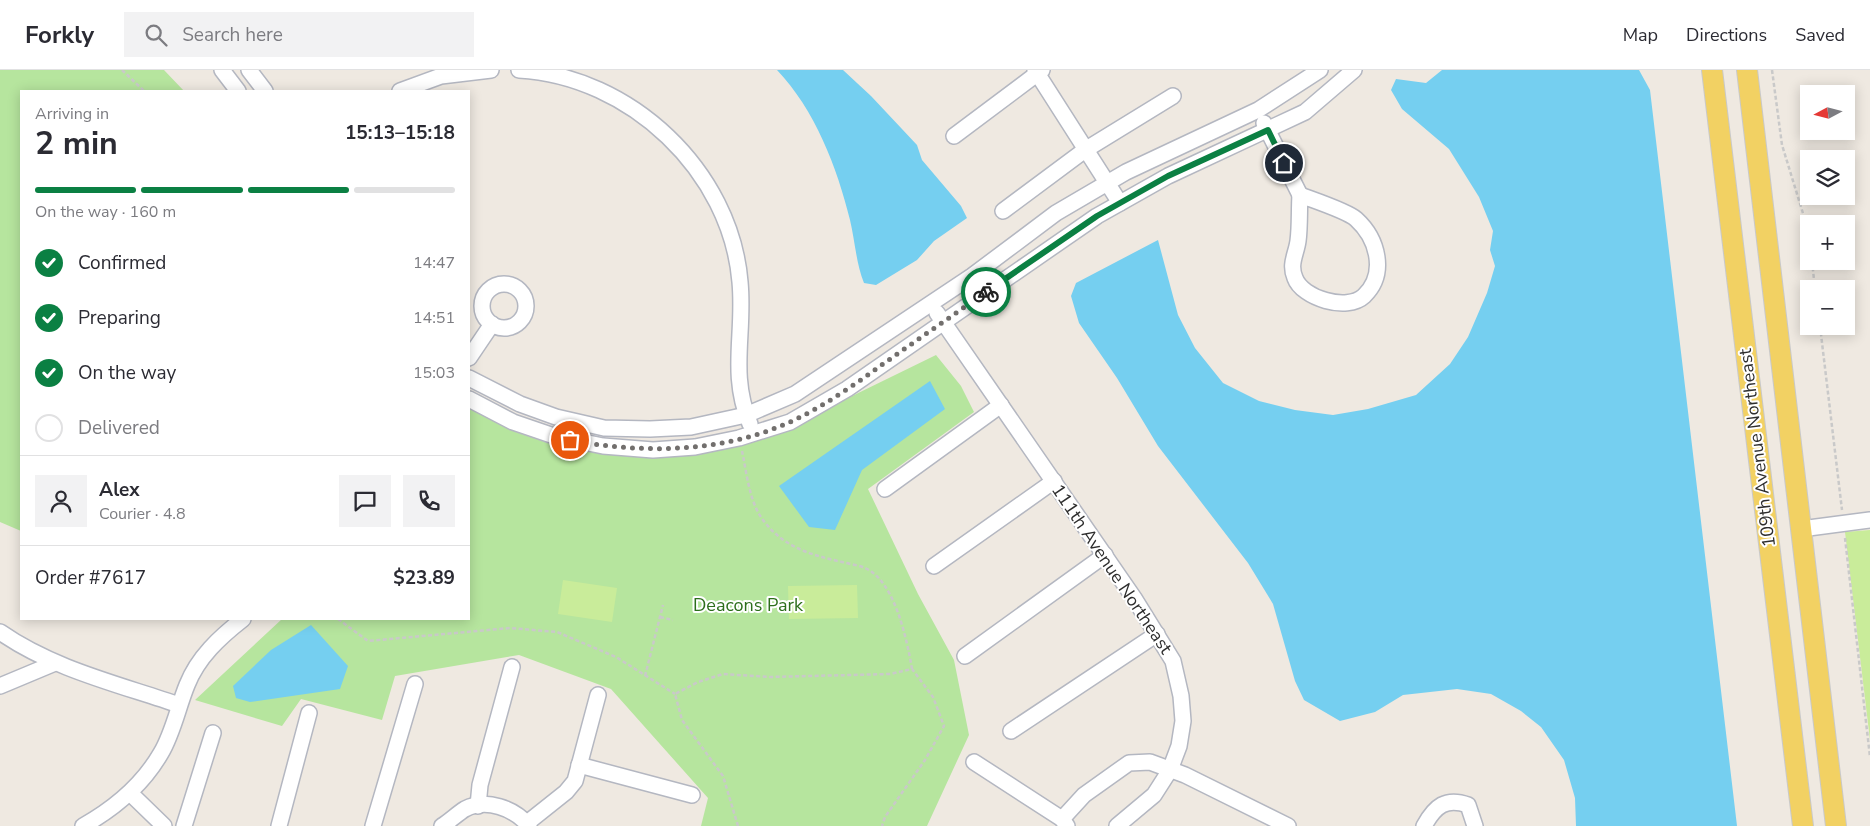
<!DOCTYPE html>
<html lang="en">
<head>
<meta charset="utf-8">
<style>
	body { margin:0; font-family:"Nunito Sans",sans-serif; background:#f2f2f3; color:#2b2b33; height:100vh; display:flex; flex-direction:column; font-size:19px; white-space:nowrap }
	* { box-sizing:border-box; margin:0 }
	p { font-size:16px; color:#7c7c81 }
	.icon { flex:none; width:28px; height:28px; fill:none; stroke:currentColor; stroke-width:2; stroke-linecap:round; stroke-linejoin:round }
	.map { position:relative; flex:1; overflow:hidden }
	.panel { position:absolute; left:20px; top:20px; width:450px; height:530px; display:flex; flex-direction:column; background:#fff; border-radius:0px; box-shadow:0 2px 12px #0003 }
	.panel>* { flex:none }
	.needle { width:32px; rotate:263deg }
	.tools { position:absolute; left:1800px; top:15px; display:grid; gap:10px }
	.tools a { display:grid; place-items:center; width:55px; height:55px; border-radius:0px; background:#fff; box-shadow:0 2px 12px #0003; font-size:25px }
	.pin { position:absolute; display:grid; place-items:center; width:42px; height:42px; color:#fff; margin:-21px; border:2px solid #fff; border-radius:50%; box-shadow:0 1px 5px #0007 }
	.courier { position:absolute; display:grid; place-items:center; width:50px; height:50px; margin:-25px; border:4px solid #0b8043; border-radius:50%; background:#fff; color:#222; box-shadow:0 1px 6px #0007 }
	.head em { font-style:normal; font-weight:700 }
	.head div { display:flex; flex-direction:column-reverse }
	.head { display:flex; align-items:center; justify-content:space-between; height:85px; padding:0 15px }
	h1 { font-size:32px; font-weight:700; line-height:38px }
	.bar { display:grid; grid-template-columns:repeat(4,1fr); gap:8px 5px; align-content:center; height:60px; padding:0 15px }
	.bar i { height:6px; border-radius:4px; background:#e1e1e2 }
	.bar .active { background:#0b8043 }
	.bar p { grid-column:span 4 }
	.line { display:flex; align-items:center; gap:12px; padding:0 15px; border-top:1px solid #e1e1e2 }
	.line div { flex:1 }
	.round { display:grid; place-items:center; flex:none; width:52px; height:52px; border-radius:0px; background:#f2f2f3 }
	ol { padding:0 15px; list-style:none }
	li { display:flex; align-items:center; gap:15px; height:55px }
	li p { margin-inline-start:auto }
	li .icon { padding:5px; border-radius:50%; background:#0b8043; color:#fff; stroke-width:4 }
	li:last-child { color:#7c7c81 }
	li i { width:28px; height:28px; border:2px solid #e1e1e2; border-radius:50% }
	header { display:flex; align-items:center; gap:30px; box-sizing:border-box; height:70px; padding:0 25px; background:#fff; border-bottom:1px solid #e1e1e2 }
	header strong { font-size:24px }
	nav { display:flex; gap:28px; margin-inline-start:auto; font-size:18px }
	.search { width:350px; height:45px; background:#f2f2f3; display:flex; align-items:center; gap:12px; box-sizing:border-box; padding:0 18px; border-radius:0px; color:#7c7c81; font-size:19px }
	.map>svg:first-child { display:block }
	.green { fill:#b6e59e }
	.pitch { fill:#c9ec9a }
	.water { fill:#75cff0 }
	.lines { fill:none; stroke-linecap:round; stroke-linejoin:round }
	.minor-casing { stroke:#b4b7c1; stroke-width:18 }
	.major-casing { stroke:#c9c9c9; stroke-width:22 }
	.path { stroke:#c9c9c9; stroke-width:2.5; stroke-dasharray:4 2.5; stroke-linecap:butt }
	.minor { stroke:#fff; stroke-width:15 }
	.major { stroke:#f2d163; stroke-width:20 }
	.done { stroke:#726f6d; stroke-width:5; stroke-dasharray:0 9 }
	.route { stroke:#0b8043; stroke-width:6 }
	.labels { text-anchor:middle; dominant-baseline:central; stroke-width:4; stroke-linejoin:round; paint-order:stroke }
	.street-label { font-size:18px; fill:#2e2e2e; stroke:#fff }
	.park-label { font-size:18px; fill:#2c6e1b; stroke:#fff }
</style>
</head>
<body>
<header>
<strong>Forkly</strong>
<div class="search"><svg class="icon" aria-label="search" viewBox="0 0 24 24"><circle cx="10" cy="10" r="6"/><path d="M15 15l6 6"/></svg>Search here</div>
<nav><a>Map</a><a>Directions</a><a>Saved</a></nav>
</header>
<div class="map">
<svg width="1870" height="756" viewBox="0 0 1870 756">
	<rect width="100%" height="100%" fill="#efe9e1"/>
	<g class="green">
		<polygon points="0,0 164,0 184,21 21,21 21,461 0,452"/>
		<polygon points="936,285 961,316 974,342 868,419 918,524 954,590 969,665 927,756 701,756 708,728 611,619 519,585 395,606 382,650 301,629 282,656 195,630 282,549 469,549 469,338 516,362 554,375 602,384 661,387 805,349"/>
	</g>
	<g class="pitch">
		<polygon points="1870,460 1870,670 1845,462"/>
		<polygon points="563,510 617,518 612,552 558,544"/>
		<polygon points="857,515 858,548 789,549 788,516"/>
	</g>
	<g class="water">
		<path d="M777 0H843L871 26 917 75 922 90 961 136 967 148 934 171 917 190 876 215 864 213C856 193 855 171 850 150 837 97 815 40 777 0Z"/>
		<polygon points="1442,0 1639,0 1650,20 1737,756 1576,756 1575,728 1564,690 1541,657 1521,641 1491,624 1457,619 1403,625 1375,642 1340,651 1304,630 1295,611 1273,534 1248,493 1158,376 1117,308 1079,253 1071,226 1076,213 1158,170 1178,245 1195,278 1223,313 1259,331 1295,340 1333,345 1368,339 1416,325 1450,294 1468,267 1487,223 1495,196 1490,180 1493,161 1479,127 1449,79 1402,39 1391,20 1396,9 1426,13"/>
		<polygon points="930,311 945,339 862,400 835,460 809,457 779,416"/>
		<polygon points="311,555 348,596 340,619 250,632 236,628 233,616 271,580"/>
	</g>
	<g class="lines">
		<g class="minor-casing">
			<g id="minor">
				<polyline points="222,0 238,21"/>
				<polyline points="249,0 265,21"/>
				<path d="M519 0C630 6 731 101 740 212 745 264 729 303 750 354"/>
				<polyline points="1035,0 1120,133"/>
				<polyline points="400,21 441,6 491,0"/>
				<polyline points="1264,53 1300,125"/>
				<polyline points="954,66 1042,0"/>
				<path d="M1300 125C1313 130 1347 141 1356 149 1378 169 1387 204 1364 226 1347 242 1302 228 1295 208 1289 194 1296 185 1298 171 1300 156 1299 140 1300 125Z"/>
				<polyline points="1003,141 1085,80 1173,26"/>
				<circle cx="504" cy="236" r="22"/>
				<polyline points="937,243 1134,528 1173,591 1181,626 1183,651 1179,676 1170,700 1154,725 1117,756"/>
				<polyline points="469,288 492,254"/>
				<polyline points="469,308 520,334 556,347 604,358 650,359 691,357 746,345 795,324 972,206 1056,143 1126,102 1258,40 1320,0"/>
				<polyline points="469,329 513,352 554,366 603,376 653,380 695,377 739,368 790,352 847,319 1097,146 1168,106 1305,42 1354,0"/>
				<polyline points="885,419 1001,335"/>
				<polyline points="1801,459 1870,450"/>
				<polyline points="934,496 1054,411"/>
				<path d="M0 562C53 599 118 614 179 635"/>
				<polyline points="965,586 1105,485"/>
				<polyline points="0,616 55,593"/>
				<polyline points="1011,661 1157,564"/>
				<polyline points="974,692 1062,749 1067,756"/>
				<polyline points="579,695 692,725"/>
				<polyline points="130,723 164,756"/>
				<polyline points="478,736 480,715 512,597"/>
				<polyline points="1062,749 1084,725 1129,693 1150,692 1185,705 1288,756"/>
				<polyline points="527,753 566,722 575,711 598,625"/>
				<path d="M83 756C115 738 142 716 161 683 173 663 178 637 187 615 198 587 220 567 243 549"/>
				<polyline points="184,756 213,663"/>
				<polyline points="279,756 309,643"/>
				<polyline points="373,756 415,614"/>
				<path d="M442 756C450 751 457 744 465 739 486 728 514 738 529 756"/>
				<path d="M1424 756C1435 736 1446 727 1468 735L1475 756"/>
			</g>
		</g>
		<g class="major-casing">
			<g id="major">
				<polyline points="1712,0 1803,756"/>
				<polyline points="1747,0 1836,756"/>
			</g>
		</g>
		<g class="path">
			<polyline points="122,0 144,21"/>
			<polyline points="1772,0 1782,75 1809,163"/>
			<polyline points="1812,191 1815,219"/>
			<polyline points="1820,256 1842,440"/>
			<path d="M742 381C747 404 749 431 763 450 783 477 811 485 842 492 849 494 858 495 865 498 895 511 907 570 912 599"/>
			<polyline points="1845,468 1870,687"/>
			<polyline points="660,547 673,550"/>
			<polyline points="338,549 368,571 510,558 557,562 616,587 675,624"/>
			<polyline points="645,606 663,535"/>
			<polyline points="738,756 723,706 682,650 675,624 698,612 723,604 770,607 890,604 912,599 933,627 944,656 925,690 885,747 882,756"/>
		</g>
		<use href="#minor" class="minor"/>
		<use href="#major" class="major"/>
	</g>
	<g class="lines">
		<path class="done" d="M570 370C642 384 722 383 790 352 823 337 854 315 883 294 917 270 952 246 986 222"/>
		<polyline class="route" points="986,222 1097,146 1168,106 1268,60 1284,93"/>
	</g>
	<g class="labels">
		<g class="street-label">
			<text transform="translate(1757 378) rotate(-97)">109th Avenue Northeast</text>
			<text transform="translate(1112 499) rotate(56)">111th Avenue Northeast</text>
		</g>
		<g class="park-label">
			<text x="748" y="535">Deacons Park</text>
		</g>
	</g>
</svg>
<div class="tools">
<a><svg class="needle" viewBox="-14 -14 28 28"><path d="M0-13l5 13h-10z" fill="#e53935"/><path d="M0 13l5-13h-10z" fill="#7c7c81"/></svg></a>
<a><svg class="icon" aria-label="layers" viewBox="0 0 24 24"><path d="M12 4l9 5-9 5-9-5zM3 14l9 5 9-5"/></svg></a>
<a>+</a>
<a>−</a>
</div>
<div class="pin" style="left:570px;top:370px;background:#ea580c"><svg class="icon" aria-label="bag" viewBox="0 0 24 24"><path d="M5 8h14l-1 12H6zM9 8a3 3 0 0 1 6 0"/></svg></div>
<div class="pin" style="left:1284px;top:93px;background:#1f2937"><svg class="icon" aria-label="home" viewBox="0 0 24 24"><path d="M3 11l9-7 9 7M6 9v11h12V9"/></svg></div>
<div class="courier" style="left:986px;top:222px"><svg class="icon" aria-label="bike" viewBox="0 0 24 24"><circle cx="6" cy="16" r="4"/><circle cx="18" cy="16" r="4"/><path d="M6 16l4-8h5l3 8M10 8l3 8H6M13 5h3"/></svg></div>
<section class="panel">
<div class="head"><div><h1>2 min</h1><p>Arriving in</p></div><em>15:13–15:18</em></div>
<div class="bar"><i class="active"></i><i class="active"></i><i class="active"></i><i></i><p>On the way · 160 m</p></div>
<ol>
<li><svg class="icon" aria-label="check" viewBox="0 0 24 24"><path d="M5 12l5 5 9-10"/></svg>Confirmed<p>14:47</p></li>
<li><svg class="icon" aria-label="check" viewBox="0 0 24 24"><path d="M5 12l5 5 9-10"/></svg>Preparing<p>14:51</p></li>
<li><svg class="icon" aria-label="check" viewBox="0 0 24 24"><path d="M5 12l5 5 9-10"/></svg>On the way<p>15:03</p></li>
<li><i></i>Delivered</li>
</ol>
<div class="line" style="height:90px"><a class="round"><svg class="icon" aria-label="person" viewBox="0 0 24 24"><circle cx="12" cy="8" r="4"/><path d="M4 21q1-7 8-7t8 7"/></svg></a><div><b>Alex</b><p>Courier · 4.8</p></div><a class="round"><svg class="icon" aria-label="chat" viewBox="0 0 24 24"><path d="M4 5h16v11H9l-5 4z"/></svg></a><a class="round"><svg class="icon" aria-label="phone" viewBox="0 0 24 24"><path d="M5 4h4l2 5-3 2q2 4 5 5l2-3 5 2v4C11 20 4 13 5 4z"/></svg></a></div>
<div class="line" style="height:65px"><div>Order #7617</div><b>$23.89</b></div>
</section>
</div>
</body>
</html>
